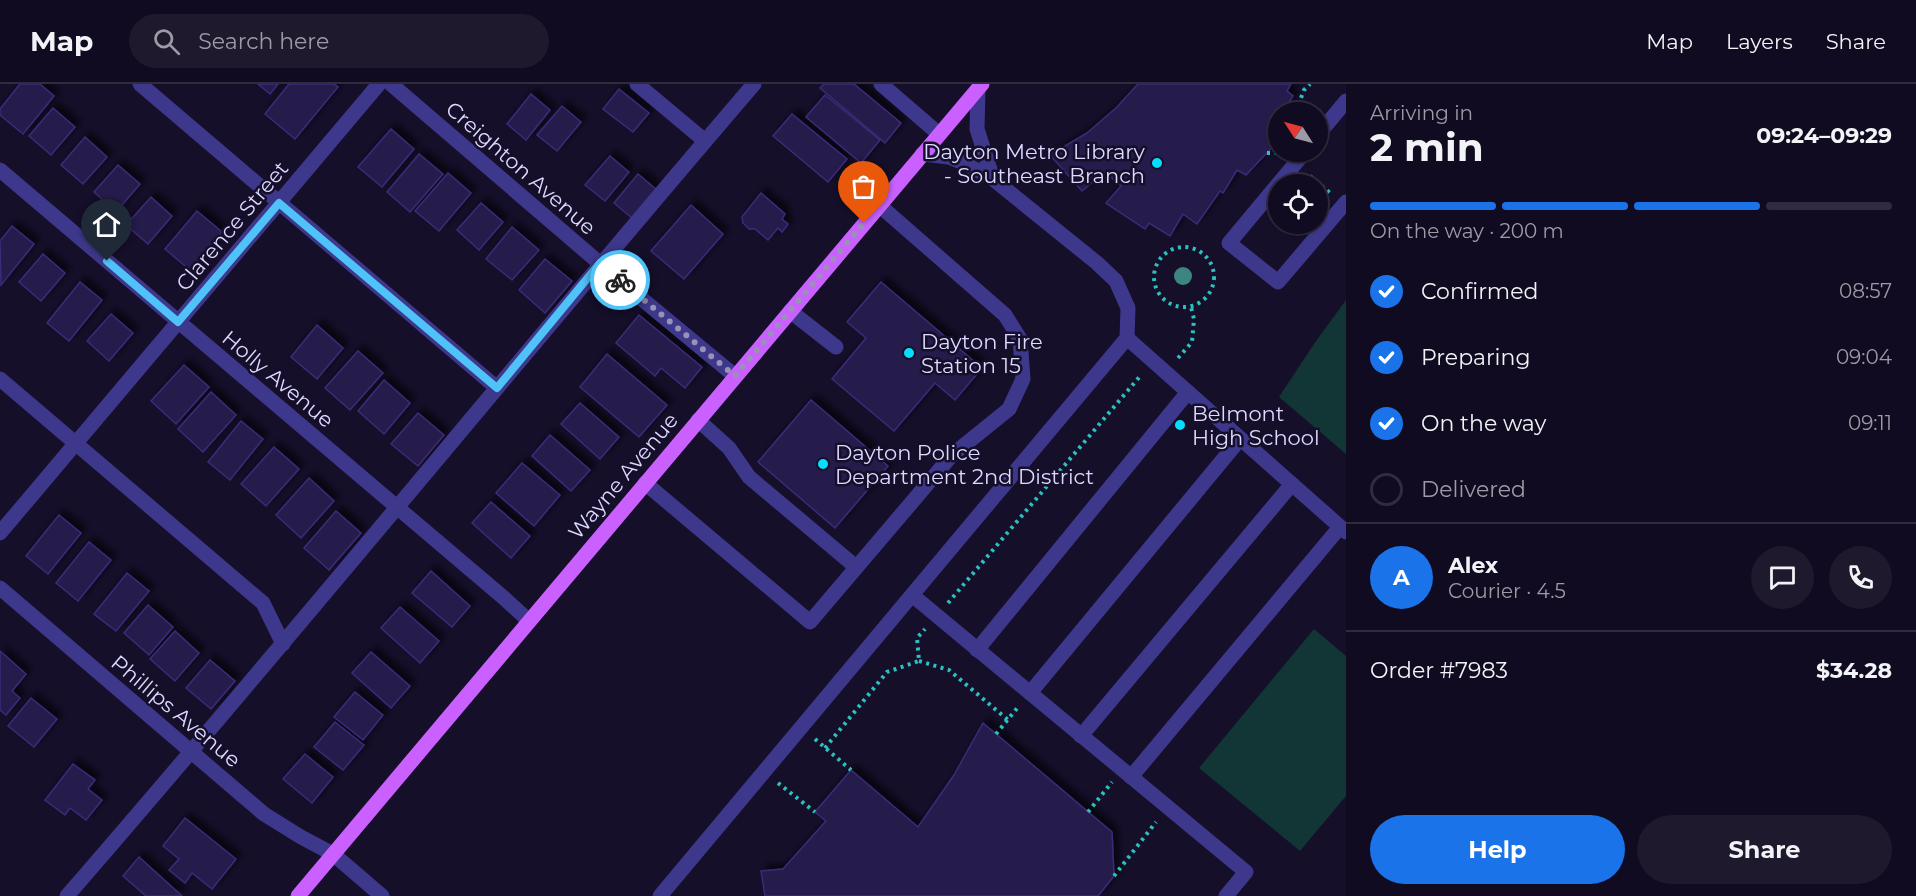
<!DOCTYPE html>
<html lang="en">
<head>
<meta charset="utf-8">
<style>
	body { margin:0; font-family:Montserrat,sans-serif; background:#1e192d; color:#f1f3f6; height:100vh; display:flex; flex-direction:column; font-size:22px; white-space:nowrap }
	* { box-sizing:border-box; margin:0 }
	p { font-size:20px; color:#9c9ba5 }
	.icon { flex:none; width:33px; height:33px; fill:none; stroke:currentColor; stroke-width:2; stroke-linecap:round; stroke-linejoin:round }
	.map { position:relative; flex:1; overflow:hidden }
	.side { display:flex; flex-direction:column; background:#100b20; width:570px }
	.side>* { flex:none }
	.needle { width:39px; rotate:306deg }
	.fabs { position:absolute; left:1268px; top:18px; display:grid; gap:12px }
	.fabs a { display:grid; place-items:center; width:60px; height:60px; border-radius:50%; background:#100b20; box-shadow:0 2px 4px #0004,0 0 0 2px #302b3e; font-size:30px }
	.pin { position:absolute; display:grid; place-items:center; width:51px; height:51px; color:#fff; margin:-62px -26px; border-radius:50% 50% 50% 0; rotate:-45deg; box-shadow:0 0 6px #0007 }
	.pin .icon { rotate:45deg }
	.courier { position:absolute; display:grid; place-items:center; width:60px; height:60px; margin:-30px; border:4px solid #4fc3f7; border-radius:50%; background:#fff; color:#222; box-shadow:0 2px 8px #0007 }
	.summary em { font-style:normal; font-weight:700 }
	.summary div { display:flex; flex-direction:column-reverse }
	.summary { display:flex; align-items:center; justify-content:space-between; height:102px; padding:0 24px }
	h1 { font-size:39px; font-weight:700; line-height:45px }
	.bar { display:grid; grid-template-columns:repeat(4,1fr); gap:9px 6px; align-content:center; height:72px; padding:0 24px }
	.bar i { height:8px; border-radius:4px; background:#302b3e }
	.bar .on { background:#1a73e8 }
	.bar p { grid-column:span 4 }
	.line { display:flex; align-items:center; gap:15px; padding:0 24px; border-top:2px solid #302b3e }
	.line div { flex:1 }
	.round { display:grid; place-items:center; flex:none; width:63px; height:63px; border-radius:32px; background:#1e192d }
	ol { padding:0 24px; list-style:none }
	li { display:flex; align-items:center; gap:18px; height:66px }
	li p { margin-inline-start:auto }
	li .icon { padding:6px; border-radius:50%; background:#1a73e8; color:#fff; stroke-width:4 }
	li:last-child { color:#9c9ba5 }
	li i { width:33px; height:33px; border:3px solid #302b3e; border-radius:50% }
	.primary-button { display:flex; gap:12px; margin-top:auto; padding:12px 24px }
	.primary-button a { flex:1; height:69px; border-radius:36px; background:#1a73e8; color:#fff; font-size:24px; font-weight:700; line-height:69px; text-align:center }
	.primary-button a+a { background:#1e192d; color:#f1f3f6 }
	header { display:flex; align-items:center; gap:36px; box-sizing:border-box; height:84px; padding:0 30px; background:#100b20; border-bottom:2px solid #302b3e }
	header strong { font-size:28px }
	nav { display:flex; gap:33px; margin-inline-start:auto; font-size:21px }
	.search { width:420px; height:54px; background:#1e192d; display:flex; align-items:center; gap:15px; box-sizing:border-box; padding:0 21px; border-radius:33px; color:#9c9ba5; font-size:22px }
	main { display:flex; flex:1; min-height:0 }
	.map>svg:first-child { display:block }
	.green { fill:#123535 }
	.building { fill:#261a4c; stroke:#3d2b79; stroke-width:1.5; filter:url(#shadow) }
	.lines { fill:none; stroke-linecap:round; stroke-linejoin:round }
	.path { stroke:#2ac2be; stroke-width:4; stroke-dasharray:3 4.5; stroke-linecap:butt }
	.minor { stroke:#3e388c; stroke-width:15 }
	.major { stroke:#c960ff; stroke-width:15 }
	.tree { fill:#3d8581 }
	.done { stroke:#9892b4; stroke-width:6; stroke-dasharray:0 10.8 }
	.route { stroke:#4fc3f7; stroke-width:8 }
	.poi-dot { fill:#05deff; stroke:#150f2a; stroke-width:2 }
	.labels { text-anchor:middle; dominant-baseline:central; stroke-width:5; stroke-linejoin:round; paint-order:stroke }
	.poi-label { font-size:21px; fill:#ded9ff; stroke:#150f2a; text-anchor:start }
	.street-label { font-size:21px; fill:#ded9ff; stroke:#150f2a }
</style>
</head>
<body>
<header>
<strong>Map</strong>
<div class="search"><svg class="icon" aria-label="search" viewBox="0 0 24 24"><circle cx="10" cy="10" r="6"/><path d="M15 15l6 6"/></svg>Search here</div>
<nav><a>Map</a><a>Layers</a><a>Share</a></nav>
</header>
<main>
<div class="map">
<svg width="1346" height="812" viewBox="0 0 1346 812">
	<defs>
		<filter id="shadow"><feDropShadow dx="5.5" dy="-5.5" stdDeviation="3" flood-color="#0009"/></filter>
	</defs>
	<rect width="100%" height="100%" fill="#150f2a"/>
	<g class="green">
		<polygon points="1346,216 1346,370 1279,313 1316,257"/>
		<polygon points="1314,545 1346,572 1346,712 1300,767 1199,684"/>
	</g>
	<g class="building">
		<polygon points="20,0 40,0 54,12 23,50 0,31 0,25"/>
		<polygon points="258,0 278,0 270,10"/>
		<polygon points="289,0 334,0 338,3 295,55 265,30"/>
		<polygon points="824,0 854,0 901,39 885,59 820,4"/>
		<polygon points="1138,0 1291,0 1287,7 1293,12 1283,28 1278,28 1278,44 1271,53 1277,58 1246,91 1237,86 1223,109 1220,107 1197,140 1183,130 1170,152 1149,139 1145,145 1106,119 1121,102 1105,88 1082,107 1050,71 1087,49 1117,23"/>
		<polygon points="619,5 649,29 633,48 603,25"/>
		<polygon points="531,10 550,26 526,56 507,40"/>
		<polygon points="825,11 880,56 861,79 806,33"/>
		<polygon points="562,22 581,38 557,67 537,51"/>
		<polygon points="53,24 75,43 51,71 29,52"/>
		<polygon points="792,30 847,75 828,98 773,52"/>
		<polygon points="391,45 414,65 382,103 358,83"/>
		<polygon points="85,53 107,73 83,100 61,81"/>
		<polygon points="419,70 443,90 410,128 387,108"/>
		<polygon points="610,72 629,88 605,117 585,101"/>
		<polygon points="118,81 140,100 116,128 94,108"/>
		<polygon points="448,89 471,109 439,147 415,127"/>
		<polygon points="638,90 657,106 633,135 614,119"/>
		<polygon points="761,109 785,130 782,135 788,140 782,148 778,144 768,156 755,145 749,145 743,139 742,133"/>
		<polygon points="151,113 172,132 148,160 126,141"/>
		<polygon points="481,119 503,138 479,166 457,146"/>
		<polygon points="691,121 723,150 684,195 651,167"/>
		<polygon points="197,127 222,148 191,187 165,165"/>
		<polygon points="12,142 34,160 1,201 0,157"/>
		<polygon points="512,143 539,166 512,196 486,175"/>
		<polygon points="43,170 65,189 41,217 19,198"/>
		<polygon points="545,175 572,197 545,229 519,206"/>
		<polygon points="80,198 102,216 69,257 47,239"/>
		<polygon points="881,198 982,284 955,316 935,299 894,347 832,295 866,254 847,238"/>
		<polygon points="111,230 133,249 109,277 87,257"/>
		<polygon points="639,231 702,283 685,304 661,284 655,292 616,259"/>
		<polygon points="317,241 343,264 317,295 291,273"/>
		<polygon points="358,267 383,289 350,326 325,304"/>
		<polygon points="607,270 667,321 639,353 580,303"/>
		<polygon points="184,281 209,303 176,340 151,317"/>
		<polygon points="384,296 410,319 384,350 358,327"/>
		<polygon points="211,308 236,331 203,368 178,345"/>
		<polygon points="811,316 888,382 835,444 758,378"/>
		<polygon points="580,319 619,353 600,375 561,340"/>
		<polygon points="418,329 444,351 418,382 391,360"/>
		<polygon points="241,337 263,355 230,396 208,378"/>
		<polygon points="550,351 590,386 571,407 532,372"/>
		<polygon points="274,363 299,385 266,422 241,400"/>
		<polygon points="522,379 560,411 534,442 496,409"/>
		<polygon points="309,394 334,417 301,454 276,431"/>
		<polygon points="491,418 530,452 511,474 472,439"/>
		<polygon points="336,427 361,449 329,486 304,464"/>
		<polygon points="59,431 81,449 48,490 26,472"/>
		<polygon points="89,458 111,476 78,517 56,499"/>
		<polygon points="431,487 470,522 452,543 412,509"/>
		<polygon points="127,489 149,507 116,547 94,530"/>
		<polygon points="148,521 173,543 149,571 124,549"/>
		<polygon points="400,523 439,557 420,579 381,544"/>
		<polygon points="175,547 199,569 175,597 150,575"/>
		<polygon points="0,567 26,590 12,607 20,614 6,631 0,626"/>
		<polygon points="371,568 410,602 391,624 352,589"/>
		<polygon points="210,576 235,597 211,625 186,604"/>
		<polygon points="355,608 383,631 363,656 334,633"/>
		<polygon points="31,614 57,635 34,663 8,642"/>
		<polygon points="335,638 364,661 343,686 314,663"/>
		<polygon points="983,639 1112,748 1114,792 1098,812 765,812 761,787 783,785 826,737 815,728 851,686 918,743 954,691"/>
		<polygon points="305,670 333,693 312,719 283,695"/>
		<polygon points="73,680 95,696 88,705 102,716 86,736 70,724 65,731 45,716"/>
		<polygon points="185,734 236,775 212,805 192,789 185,799 169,786 179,775 163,762"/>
		<polygon points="139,773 182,812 146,812 123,792"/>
	</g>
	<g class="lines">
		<g class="path">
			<polyline points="1300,28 1298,22 1304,6 1310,0"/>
			<polyline points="1267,69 1281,69"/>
			<polyline points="1310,92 1330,109"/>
			<circle cx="1184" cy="193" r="30"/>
			<polyline points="1178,274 1192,258 1194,235 1191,223"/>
			<polyline points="948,519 1141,291"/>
			<polyline points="919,577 949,586 1008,636"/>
			<polyline points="996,650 1018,623"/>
			<polyline points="815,655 851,686"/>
			<polyline points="825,664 887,588 919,577 917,554 925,545"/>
			<polyline points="778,699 815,728"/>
			<polyline points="1088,728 1112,698"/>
			<polyline points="1114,792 1156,738"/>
		</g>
		<g class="minor">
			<polyline points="140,0 497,304"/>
			<polyline points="391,0 625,201 735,292"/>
			<polyline points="637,0 705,57"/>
			<polyline points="881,0 939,50"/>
			<polyline points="978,5 977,45 993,95"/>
			<polyline points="1317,52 1346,17"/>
			<polyline points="1305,68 1229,159 1278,198 1346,118"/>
			<polyline points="0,86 504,514 529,537"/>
			<polyline points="790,227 836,263"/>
			<polyline points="1127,254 1346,448"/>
			<polyline points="0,295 263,519 283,560"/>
			<polyline points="698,336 729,364 749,393 856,483"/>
			<polyline points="645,399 810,538 952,371 1009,325 1023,295 1020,255 1005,231 879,121"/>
			<polyline points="0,449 379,0"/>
			<polyline points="0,504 264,730 301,753 333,770 382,812"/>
			<polyline points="912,511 1246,788 1226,812"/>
			<polyline points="977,566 1188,308"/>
			<polyline points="1030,609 1240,355"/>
			<polyline points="1081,652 1292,400"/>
			<polyline points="1131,693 1340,443"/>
			<path d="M67 812C300 544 523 269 754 0"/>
			<polyline points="660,812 1127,254 1128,224 1116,197 1097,179 993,95 964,79 949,73 922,70"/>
		</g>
		<polyline class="major" points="298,812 982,0"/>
	</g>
	<circle class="tree" cx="1183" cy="192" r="9"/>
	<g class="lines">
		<polyline class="done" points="620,196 735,292 864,139"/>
		<polyline class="route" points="107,177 178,238 279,119 497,304 600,179 620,196"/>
	</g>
	<g class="poi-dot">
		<circle cx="1157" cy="79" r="6"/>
		<circle cx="909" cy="269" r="6"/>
		<circle cx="1180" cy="341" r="6"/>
		<circle cx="823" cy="380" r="6"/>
	</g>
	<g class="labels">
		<g class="poi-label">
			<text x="1145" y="67" text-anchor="end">Dayton Metro Library<tspan x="1145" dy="24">- Southeast Branch</tspan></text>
			<text x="921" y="257">Dayton Fire<tspan x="921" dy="24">Station 15</tspan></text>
			<text x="1192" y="329">Belmont<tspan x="1192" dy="24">High School</tspan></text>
			<text x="835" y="368">Dayton Police<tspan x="835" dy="24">Department 2nd District</tspan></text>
		</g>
		<g class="street-label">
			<text transform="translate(521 84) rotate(41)">Creighton Avenue</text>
			<text transform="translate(232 142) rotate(-50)">Clarence Street</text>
			<text transform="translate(278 295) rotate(40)">Holly Avenue</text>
			<text transform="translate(623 392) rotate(-50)">Wayne Avenue</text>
			<text transform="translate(176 627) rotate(40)">Phillips Avenue</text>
		</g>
	</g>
</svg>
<div class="fabs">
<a><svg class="needle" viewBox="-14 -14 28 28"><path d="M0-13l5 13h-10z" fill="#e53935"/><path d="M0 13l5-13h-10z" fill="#9c9ba5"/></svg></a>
<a><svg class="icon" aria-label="locate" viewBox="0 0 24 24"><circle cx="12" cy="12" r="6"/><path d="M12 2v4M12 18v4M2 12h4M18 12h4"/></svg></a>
</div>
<div class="pin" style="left:864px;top:139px;background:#ea580c"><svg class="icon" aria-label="bag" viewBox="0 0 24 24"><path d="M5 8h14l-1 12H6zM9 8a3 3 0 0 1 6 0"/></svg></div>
<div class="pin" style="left:107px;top:177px;background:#1f2937"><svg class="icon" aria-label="home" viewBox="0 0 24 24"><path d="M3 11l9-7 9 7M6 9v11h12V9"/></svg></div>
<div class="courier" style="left:620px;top:196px"><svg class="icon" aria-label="bike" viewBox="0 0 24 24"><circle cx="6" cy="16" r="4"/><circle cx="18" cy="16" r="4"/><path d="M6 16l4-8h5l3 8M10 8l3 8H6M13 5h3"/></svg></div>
</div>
<section class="side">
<div class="summary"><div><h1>2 min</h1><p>Arriving in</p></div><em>09:24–09:29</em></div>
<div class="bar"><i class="on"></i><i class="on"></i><i class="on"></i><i></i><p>On the way · 200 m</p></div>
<ol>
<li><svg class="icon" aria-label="check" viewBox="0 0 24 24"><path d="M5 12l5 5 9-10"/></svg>Confirmed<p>08:57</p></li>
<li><svg class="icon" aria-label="check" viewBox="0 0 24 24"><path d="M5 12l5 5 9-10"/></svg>Preparing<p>09:04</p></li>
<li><svg class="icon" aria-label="check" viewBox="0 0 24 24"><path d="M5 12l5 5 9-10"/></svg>On the way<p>09:11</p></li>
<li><i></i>Delivered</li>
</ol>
<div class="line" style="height:108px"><b class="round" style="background:#1a73e8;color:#fff">A</b><div><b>Alex</b><p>Courier · 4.5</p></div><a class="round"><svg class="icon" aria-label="chat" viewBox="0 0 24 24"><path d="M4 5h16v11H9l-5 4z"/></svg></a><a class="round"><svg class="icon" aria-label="phone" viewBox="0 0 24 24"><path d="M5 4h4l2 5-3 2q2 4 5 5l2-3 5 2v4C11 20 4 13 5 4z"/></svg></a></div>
<div class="line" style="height:78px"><div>Order #7983</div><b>$34.28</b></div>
<div class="primary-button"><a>Help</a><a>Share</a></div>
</section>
</main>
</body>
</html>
